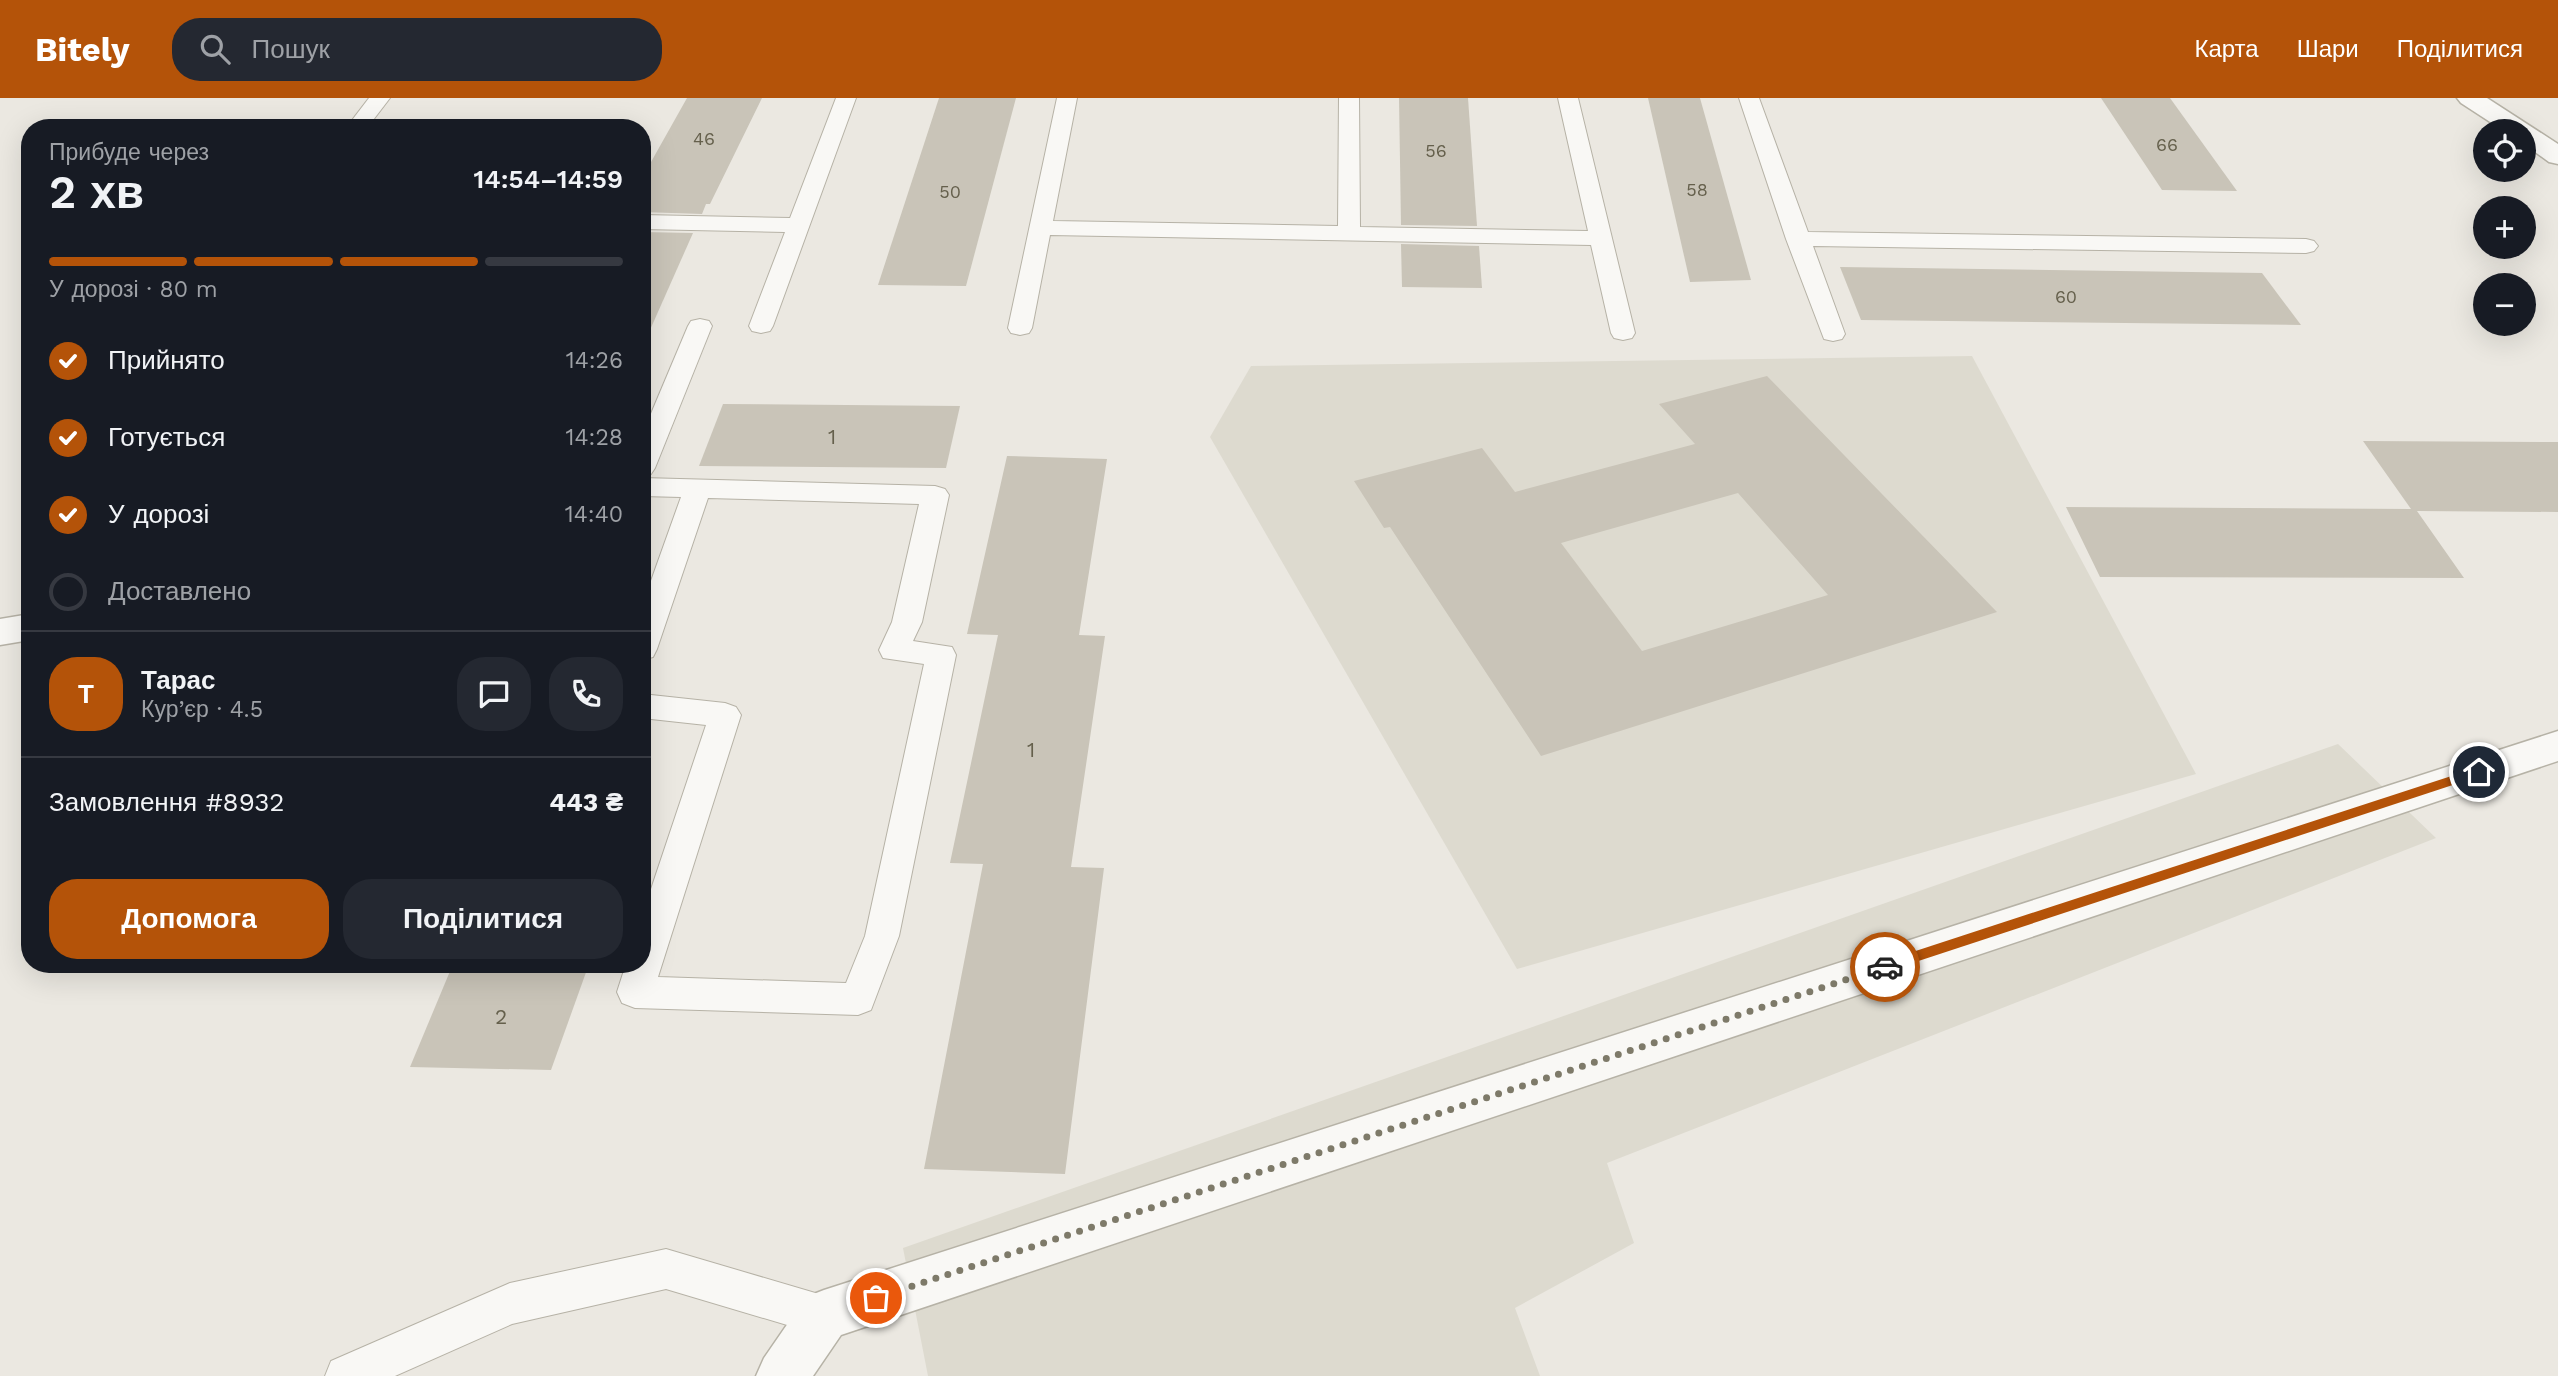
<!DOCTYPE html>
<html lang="uk">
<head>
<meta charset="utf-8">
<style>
	body { margin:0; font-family:"Work Sans",sans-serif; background:#242831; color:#f1f3f6; height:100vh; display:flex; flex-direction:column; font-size:26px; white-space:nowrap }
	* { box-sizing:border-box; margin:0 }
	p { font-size:23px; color:#9ea1a6 }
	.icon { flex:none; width:38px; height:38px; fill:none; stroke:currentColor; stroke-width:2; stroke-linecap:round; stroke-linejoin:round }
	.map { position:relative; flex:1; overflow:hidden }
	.drawer { position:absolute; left:21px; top:21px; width:630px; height:854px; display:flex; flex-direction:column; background:#171b24; border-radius:28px; box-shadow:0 7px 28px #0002 }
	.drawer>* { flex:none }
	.fabs { position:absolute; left:2473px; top:21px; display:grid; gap:14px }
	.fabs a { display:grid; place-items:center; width:63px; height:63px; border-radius:50%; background:#171b24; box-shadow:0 7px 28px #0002; font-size:35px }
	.pin { position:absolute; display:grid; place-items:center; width:60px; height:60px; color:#fff; margin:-30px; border:4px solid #fff; border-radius:50%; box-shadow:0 2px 7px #0007 }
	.courier { position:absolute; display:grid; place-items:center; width:70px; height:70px; margin:-35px; border:5px solid #b45309; border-radius:50%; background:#fff; color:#222; box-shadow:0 2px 9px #0007 }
	.headline em { font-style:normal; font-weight:600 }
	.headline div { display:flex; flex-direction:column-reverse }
	.headline { display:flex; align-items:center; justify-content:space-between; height:119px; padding:0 28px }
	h1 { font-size:46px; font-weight:600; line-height:52px }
	.bar { display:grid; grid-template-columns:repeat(4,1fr); gap:10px 7px; align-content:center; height:84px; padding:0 28px }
	.bar i { height:9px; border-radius:5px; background:#363941 }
	.bar .selected { background:#b45309 }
	.bar p { grid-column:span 4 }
	.line { display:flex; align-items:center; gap:18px; padding:0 28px; border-top:2px solid #363941 }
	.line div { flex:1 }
	.round { display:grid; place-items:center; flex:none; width:74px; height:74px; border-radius:28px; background:#242831 }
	ol { padding:0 28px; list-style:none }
	li { display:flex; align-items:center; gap:21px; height:77px }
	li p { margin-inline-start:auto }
	li .icon { padding:7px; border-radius:50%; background:#b45309; color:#fff; stroke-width:4 }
	li:last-child { color:#9ea1a6 }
	li i { width:38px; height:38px; border:4px solid #363941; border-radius:50% }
	.cta { display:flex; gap:14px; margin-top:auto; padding:14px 28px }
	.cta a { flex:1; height:80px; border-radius:28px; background:#b45309; color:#fff; font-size:28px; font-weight:600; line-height:80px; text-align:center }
	.cta a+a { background:#242831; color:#f1f3f6 }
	header { display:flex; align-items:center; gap:42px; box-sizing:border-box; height:98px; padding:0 35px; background:#b45309; color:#fff }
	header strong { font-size:33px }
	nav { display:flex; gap:38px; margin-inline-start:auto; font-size:24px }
	.search { width:490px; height:63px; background:#242831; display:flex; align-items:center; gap:18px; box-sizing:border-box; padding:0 24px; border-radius:28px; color:#9ea1a6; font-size:26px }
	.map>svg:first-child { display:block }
	.built { fill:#dddacf }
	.building { fill:#c9c4b8; fill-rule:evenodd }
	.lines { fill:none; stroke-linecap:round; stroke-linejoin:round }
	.service-casing { stroke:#b6b2a6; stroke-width:2 }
	.minor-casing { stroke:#b6b2a6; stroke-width:3 }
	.service { fill:#f9f8f5; fill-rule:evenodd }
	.minor { fill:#f9f8f5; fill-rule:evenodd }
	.route { fill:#b45309 }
	.done { stroke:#7e7a69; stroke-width:7; stroke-dasharray:0 12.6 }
	.labels { text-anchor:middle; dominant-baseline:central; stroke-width:6; stroke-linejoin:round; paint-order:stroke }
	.far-number-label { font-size:18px; fill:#65604c }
	.number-label { font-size:21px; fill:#65604c }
</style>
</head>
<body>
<header>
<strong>Bitely</strong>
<div class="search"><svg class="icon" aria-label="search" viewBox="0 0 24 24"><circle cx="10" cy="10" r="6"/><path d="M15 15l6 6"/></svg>Пошук</div>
<nav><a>Карта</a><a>Шари</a><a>Поділитися</a></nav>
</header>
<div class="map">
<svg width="2558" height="1278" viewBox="0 0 2558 1278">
	<rect width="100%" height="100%" fill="#ebe8e1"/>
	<g class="built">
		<polygon points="1972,258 2196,676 1517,871 1210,339 1251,268"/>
		<polygon points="2338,646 2436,740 1607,1065 1634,1145 1515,1210 1540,1278 928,1278 903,1150"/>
	</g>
	<g class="building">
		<polygon points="687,0 762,0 710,106 706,106 702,116 642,114 642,80"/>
		<polygon points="939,0 1016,0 966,188 878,187"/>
		<polygon points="1399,0 1468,0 1477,128 1401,127"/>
		<polygon points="1648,0 1700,0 1751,182 1690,184"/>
		<polygon points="2101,0 2170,0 2237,93 2162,92"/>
		<polygon points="642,134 693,135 642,250"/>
		<polygon points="1401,146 1479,148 1482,190 1402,189"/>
		<polygon points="1840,169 2262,175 2301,227 1861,222"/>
		<path d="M1767 278 1997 514 1541 658 1390 429 1384 430 1354 383 1482 350 1515 394 1695 346 1659 306ZM1738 395 1828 497 1642 553 1561 445Z"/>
		<polygon points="723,306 960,308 946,370 699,368"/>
		<polygon points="2363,343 2558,344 2558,414 2417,413 2464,480 2100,479 2066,409 2411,411"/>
		<polygon points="1007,358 1107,361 1079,537 1105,538 1071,769 1104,770 1065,1076 924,1071 983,766 950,765 998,537 967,536"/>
		<polygon points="453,866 589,866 551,972 410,969"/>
	</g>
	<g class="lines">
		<g class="service-casing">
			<g id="service">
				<polygon points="369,0 390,0 367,30 346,30"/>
				<polygon points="836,0 856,0 773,228 770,233 761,235 752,233 749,228 785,134 642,131 642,117 790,120"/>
				<polygon points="1057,0 1077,0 1053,123 1338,128 1339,0 1359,0 1360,129 1588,133 1558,0 1578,0 1635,235 1632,240 1623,242 1614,240 1611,235 1591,147 1050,137 1032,230 1029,235 1020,237 1011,235 1008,230"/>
				<polygon points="1739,0 1759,0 1808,134 2306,141 2314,143 2318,148 2314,153 2306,155 1813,148 1845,236 1842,241 1833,243 1824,241 1786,141"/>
				<polygon points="700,221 709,223 712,228 655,370 651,376 642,379 642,337 688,228 691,223"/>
				<polygon points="642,380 935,388 945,391 949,397 922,524 913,543 952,549 956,557 899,838 871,912 858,917 635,910 622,905 617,894 626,866 642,866 642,818 706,627 642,620 642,596 725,605 736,609 741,617 658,879 846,885 865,838 924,566 883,560 879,552 892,524 919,406 708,400 657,551 653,559 642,562 642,508 681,399 642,398"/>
				<polygon points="666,1151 839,1202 845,1217 839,1232 824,1238 666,1191 512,1226 395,1278 325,1278 331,1263 510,1185"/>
			</g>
		</g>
		<g class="minor-casing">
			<g id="minor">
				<polygon points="2457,0 2487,0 2558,46 2558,66 2549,64 2524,46 2524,33 2504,33 2461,5"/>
				<polygon points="30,516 30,542 0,547 0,521"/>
				<polygon points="2558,633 2558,663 841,1237 813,1278 756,1278 764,1260 806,1199 824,1192"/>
			</g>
		</g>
		<use href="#service" class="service"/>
		<use href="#minor" class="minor"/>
	</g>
	<polygon class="route" points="2479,669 2483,671 2483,677 1885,874 1879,869 1885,863"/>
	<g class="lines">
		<polyline class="done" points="876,1200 1885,869"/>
	</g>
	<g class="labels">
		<g class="far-number-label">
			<text x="704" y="40">46</text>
			<text x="2167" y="46">66</text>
			<text x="1436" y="52">56</text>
			<text x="1697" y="91">58</text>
			<text x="950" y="93">50</text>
			<text x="2066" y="198">60</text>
		</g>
		<g class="number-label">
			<text x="832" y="338">1</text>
			<text x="1031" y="651">1</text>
			<text x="501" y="918">2</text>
		</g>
	</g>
</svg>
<div class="fabs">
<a><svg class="icon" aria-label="locate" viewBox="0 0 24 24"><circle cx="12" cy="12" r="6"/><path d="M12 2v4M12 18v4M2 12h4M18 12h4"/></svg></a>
<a>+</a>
<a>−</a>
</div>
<div class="pin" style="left:876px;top:1200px;background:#ea580c"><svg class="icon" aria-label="bag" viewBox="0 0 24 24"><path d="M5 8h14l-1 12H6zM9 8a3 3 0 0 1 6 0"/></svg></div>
<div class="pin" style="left:2479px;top:674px;background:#1f2937"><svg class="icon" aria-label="home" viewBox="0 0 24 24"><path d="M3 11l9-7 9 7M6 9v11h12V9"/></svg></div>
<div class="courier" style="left:1885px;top:869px"><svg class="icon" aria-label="car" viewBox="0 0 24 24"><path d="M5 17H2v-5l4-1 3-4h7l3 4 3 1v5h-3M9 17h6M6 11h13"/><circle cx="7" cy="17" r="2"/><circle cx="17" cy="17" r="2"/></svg></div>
<section class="drawer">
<div class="headline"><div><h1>2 хв</h1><p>Прибуде через</p></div><em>14:54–14:59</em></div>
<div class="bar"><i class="selected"></i><i class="selected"></i><i class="selected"></i><i></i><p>У дорозі · 80 m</p></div>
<ol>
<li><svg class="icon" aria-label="check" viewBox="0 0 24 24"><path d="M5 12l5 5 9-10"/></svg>Прийнято<p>14:26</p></li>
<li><svg class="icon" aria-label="check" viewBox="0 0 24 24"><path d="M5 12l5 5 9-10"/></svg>Готується<p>14:28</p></li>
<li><svg class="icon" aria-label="check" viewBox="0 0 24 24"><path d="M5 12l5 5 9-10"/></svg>У дорозі<p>14:40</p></li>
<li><i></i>Доставлено</li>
</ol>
<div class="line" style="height:126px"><b class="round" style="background:#b45309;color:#fff">Т</b><div><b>Тарас</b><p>Кур’єр · 4.5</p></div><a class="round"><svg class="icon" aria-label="chat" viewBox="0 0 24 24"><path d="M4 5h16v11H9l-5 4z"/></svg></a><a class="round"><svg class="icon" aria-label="phone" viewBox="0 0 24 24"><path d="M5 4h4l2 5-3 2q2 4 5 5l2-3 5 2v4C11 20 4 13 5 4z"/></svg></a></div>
<div class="line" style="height:91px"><div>Замовлення #8932</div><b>443 ₴</b></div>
<div class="cta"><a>Допомога</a><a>Поділитися</a></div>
</section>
</div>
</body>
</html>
